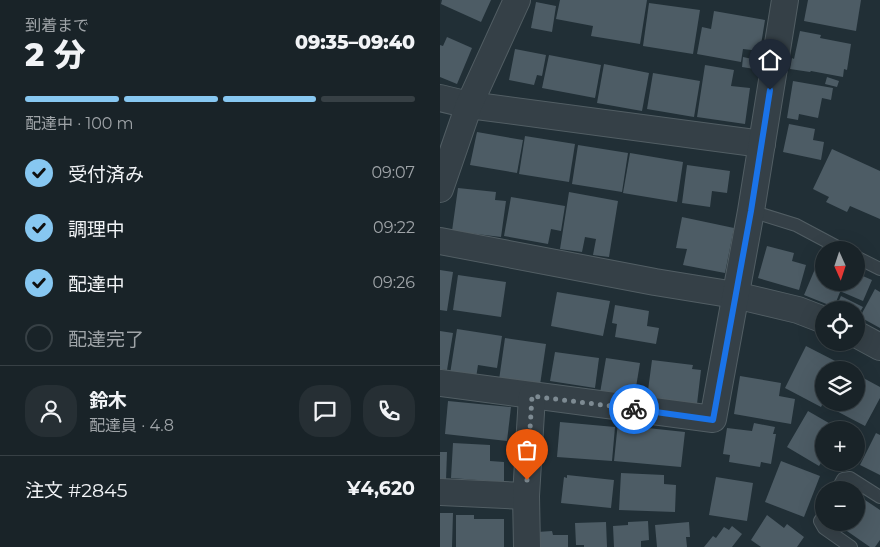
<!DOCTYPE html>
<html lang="ja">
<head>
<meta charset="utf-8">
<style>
	body { margin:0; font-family:Montserrat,"Noto Sans JP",sans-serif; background:#262f34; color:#f1f3f6; height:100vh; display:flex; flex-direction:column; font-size:19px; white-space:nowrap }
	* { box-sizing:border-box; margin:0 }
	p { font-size:16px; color:#9fa4a8 }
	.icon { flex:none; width:28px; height:28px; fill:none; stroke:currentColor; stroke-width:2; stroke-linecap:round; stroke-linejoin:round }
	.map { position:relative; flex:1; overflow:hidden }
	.details { display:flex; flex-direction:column; background:#192328; width:440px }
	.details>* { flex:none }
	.needle { width:32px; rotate:177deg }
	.controls { position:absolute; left:375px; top:241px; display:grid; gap:10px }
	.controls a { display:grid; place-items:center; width:50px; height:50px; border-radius:50%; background:#192328; box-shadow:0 5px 20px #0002,0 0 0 1px #374045; font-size:25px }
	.pin { position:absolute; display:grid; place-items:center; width:42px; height:42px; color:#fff; margin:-51px -21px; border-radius:50% 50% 50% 0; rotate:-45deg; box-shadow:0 0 5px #0007 }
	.pin .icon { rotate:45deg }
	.courier { position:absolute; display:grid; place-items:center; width:50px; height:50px; margin:-25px; border:4px solid #1a73e8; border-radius:50%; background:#fff; color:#222; box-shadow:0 1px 6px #0007 }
	.overview em { font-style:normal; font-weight:800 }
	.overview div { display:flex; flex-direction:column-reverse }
	.overview { display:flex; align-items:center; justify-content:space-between; height:85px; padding:0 25px }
	h1 { font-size:32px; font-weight:800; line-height:38px }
	.bar { display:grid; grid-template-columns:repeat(4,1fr); gap:8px 5px; align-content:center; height:60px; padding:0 25px }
	.bar i { height:6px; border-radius:4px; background:#374045 }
	.bar .selected { background:#87c7f1 }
	.bar p { grid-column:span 4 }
	.line { display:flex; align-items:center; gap:12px; padding:0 25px; border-top:1px solid #374045 }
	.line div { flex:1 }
	.round { display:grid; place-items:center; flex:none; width:52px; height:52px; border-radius:20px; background:#262f34 }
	ol { padding:0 25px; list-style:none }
	li { display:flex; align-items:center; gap:15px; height:55px }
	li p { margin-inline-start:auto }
	li .icon { padding:5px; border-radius:50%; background:#87c7f1; color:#111; stroke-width:4 }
	li:last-child { color:#9fa4a8 }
	li i { width:28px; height:28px; border:2px solid #374045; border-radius:50% }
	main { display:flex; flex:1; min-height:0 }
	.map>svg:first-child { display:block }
	.building { fill:#4d5c65 }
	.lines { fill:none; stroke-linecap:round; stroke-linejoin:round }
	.lane-casing { stroke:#525e64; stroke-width:14 }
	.street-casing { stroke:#525e64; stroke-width:28 }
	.lane { stroke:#354047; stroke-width:12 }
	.street { stroke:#354047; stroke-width:26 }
	.done { stroke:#7d8a92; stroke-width:5; stroke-dasharray:0 9 }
	.route { stroke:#1a73e8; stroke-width:6 }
</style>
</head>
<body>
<main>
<section class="details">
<div class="overview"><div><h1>2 分</h1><p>到着まで</p></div><em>09:35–09:40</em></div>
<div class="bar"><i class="selected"></i><i class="selected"></i><i class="selected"></i><i></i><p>配達中 · 100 m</p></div>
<ol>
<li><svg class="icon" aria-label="check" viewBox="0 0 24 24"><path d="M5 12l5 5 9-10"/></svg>受付済み<p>09:07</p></li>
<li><svg class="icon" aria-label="check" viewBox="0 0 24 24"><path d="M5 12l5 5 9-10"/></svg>調理中<p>09:22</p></li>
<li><svg class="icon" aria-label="check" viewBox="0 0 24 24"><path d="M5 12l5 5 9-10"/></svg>配達中<p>09:26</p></li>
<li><i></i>配達完了</li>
</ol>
<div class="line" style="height:90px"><a class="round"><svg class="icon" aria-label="person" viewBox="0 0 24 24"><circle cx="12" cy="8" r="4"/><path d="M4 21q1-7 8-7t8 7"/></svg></a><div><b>鈴木</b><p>配達員 · 4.8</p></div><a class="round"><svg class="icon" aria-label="chat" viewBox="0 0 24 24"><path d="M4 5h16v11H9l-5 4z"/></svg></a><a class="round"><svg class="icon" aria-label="phone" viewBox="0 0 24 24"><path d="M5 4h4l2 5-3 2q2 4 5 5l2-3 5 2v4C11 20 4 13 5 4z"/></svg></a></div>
<div class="line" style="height:65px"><div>注文 #2845</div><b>¥4,620</b></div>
</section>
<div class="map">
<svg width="440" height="547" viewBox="0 0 440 547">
	<rect width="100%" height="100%" fill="#212f36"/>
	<g class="building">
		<polygon points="2,0 51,0 41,22 1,4"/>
		<polygon points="120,0 207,0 200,44 151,36 153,26 116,19"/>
		<polygon points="368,0 421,0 416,31 364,21"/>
		<polygon points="96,2 116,6 112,32 91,28"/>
		<polygon points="209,3 260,10 253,54 203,46"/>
		<polygon points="274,11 325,20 320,51 303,49 301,62 257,54 262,27 271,29"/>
		<polygon points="360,31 381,35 380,38 411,44 407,70 404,69 403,77 371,71 370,72 350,69 352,58 354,59"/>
		<polygon points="7,37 32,48 17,84 0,77 0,45 3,46"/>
		<polygon points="75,49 106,55 102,76 97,75 94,85 69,80"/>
		<polygon points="109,55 161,65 155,98 102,88"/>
		<polygon points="303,57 322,61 321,70 302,67"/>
		<polygon points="164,64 209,73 202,111 157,103"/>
		<polygon points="265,65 294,70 291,86 310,88 305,124 257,117"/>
		<polygon points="213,73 260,81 254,117 207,109"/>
		<polygon points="387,77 399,81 397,87 385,84"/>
		<polygon points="353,81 393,88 391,100 382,98 378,118 359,114 358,120 347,118"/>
		<polygon points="349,124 375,129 373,140 384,142 381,160 343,152"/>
		<polygon points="37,132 83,140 77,173 30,165"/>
		<polygon points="85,136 135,144 129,182 79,174"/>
		<polygon points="138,145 188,153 182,192 132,184"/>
		<polygon points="392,149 440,171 440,219 410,206 407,212 386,202 389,197 373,189"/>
		<polygon points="190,153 243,162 237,202 183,193"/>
		<polygon points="247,165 290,171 287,193 272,191 270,207 242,203"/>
		<polygon points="18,188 56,192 55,200 66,201 61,237 12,231"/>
		<polygon points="129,192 178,201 169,257 153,255 156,239 145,237 142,252 120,249"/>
		<polygon points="71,197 125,206 121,231 111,229 108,244 64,236"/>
		<polygon points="242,217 294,228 285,273 243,265 247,249 236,248"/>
		<polygon points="327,246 354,253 352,261 366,265 359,290 318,278"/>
		<polygon points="375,269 384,273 384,282 404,282 394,307 364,295"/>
		<polygon points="0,270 13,272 7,311 0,310"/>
		<polygon points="416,273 432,280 423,301 402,292 406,282 416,282"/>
		<polygon points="18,275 66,282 61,317 13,310"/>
		<polygon points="435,289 440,292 440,328 420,317"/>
		<polygon points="117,292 170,301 163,336 111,326"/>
		<polygon points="401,296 423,307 416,319 416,310 397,310 395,309"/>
		<polygon points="175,305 209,311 207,326 219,328 216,344 175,337 177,324 172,323"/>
		<polygon points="17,329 62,336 57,368 38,365 36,378 10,374"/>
		<polygon points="0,331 13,333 7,370 0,369"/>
		<polygon points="65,338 106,344 100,385 59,380"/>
		<polygon points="366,346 403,365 400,370 384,370 384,401 381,407 345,388"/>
		<polygon points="115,352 159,358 155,388 110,381"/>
		<polygon points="166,358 200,363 194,399 160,393"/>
		<polygon points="212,360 253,365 252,369 261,370 257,404 207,398"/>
		<polygon points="416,374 440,387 440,398 425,426 387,406 390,402 416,402"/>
		<polygon points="300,376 341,383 339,396 355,399 351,424 294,414"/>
		<polygon points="8,401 71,407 67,441 5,434"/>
		<polygon points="368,411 401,430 384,430 384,458 379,466 347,447"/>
		<polygon points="120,422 175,427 172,461 117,457"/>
		<polygon points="178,422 198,424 198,427 245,432 241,467 174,461"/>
		<polygon points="314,423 335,427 333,434 336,434 331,464 321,462 320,467 289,462 290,455 283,454 287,428 312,431"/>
		<polygon points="436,433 440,435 440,475 420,465"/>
		<polygon points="13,443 50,445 50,461 64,462 64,482 11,478"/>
		<polygon points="0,452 7,452 6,481 0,480"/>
		<polygon points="341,461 380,476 364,517 325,502"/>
		<polygon points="181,473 224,475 224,484 236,485 235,512 179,510"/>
		<polygon points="127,475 174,480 171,508 121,503 124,477 127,478"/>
		<polygon points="276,477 313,483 307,521 269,515"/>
		<polygon points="416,494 440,510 440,540 435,547 430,547 394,522 416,522"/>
		<polygon points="0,513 13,513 12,547 0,547"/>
		<polygon points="16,515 34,515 34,519 64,519 64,547 16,547"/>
		<polygon points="327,515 344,528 347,524 364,537 357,547 321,547 311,540"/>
		<polygon points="208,521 209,540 201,541 201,547 174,547 173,526 188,525 188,522"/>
		<polygon points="166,522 167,547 144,547 144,545 136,545 135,523"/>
		<polygon points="249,522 250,537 246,537 247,547 217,547 215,525"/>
		<polygon points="292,526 302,534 292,547 264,547 273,536 276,538 284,527 289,530"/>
		<polygon points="112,531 113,535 128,535 128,547 98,547 97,532"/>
	</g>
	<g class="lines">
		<g class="lane-casing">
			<g id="lane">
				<polyline points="311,211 356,225 403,250"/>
				<polyline points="416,257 440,269"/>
				<polyline points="397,490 403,479 410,478 440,497"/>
				<polyline points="384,515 380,521 384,528 411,547"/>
			</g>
		</g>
		<g class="street-casing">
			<g id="street">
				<polyline points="0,98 29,105 322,144"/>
				<polyline points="0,189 29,105 77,0"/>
				<polyline points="0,241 215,282 295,295 358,310 384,320"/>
				<polyline points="416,334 440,347"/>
				<polyline points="0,383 273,419 311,211 345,0"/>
				<polyline points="0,492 86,496"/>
				<polyline points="87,547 86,496 92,396"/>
			</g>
		</g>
		<use href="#lane" class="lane"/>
		<use href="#street" class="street"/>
	</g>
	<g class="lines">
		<polyline class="done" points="87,480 92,396 194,409"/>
		<polyline class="route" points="194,409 273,420 311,211 330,90"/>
	</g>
</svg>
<div class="controls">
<a><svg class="needle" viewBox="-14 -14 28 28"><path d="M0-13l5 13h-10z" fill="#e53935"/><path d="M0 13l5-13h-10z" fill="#9fa4a8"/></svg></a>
<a><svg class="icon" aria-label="locate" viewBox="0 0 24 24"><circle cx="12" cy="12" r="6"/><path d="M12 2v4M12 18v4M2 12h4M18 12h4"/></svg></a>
<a><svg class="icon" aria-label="layers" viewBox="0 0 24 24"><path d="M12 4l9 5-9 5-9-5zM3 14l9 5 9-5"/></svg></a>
<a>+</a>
<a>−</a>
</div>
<div class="pin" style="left:87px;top:480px;background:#ea580c"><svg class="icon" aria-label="bag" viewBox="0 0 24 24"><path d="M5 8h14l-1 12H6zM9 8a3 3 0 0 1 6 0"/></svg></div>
<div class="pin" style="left:330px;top:90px;background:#1f2937"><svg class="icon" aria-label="home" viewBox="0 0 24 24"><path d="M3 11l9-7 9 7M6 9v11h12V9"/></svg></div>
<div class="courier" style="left:194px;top:409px"><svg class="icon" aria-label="bike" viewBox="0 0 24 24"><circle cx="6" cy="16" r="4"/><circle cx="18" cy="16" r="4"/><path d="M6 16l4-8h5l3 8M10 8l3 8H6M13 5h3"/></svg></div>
</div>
</main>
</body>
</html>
